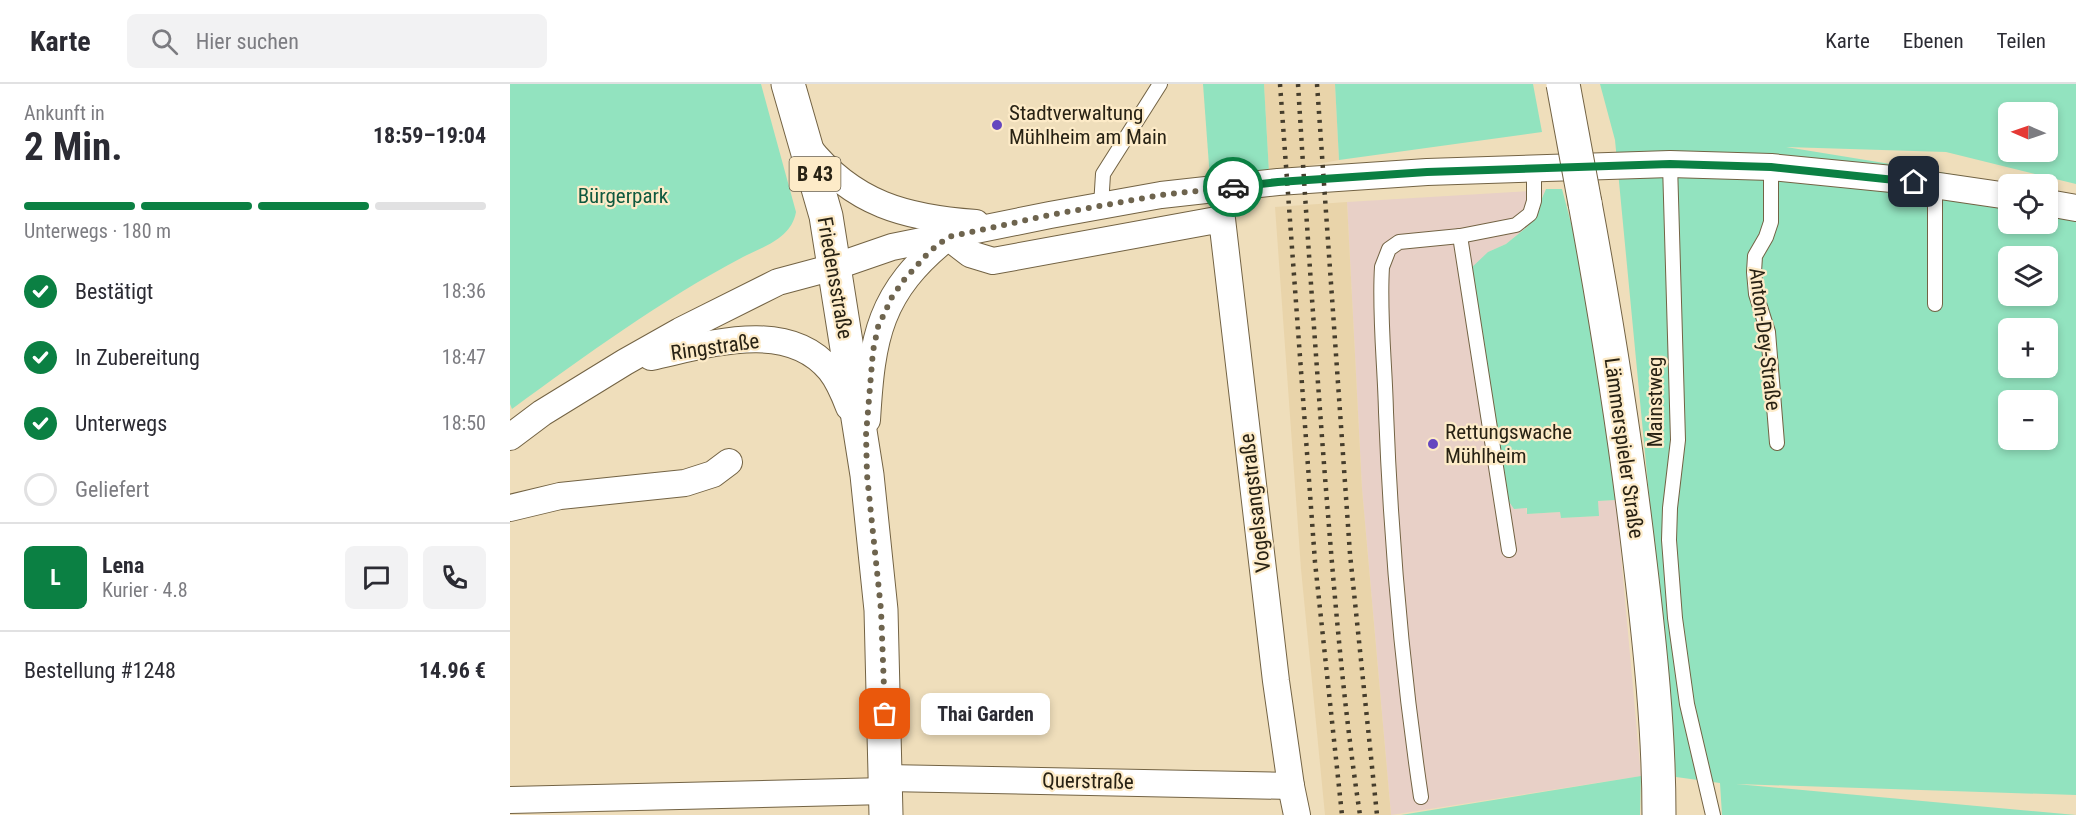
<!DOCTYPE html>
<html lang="de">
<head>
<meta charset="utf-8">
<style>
	body { margin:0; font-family:"Roboto Condensed",sans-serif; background:#f2f2f3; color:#2b2b33; height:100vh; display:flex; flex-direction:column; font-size:22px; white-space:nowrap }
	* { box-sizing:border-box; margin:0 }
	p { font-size:20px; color:#7c7c81 }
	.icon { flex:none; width:33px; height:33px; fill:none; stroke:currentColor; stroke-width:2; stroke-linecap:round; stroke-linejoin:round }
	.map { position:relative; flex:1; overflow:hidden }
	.side { display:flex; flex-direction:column; background:#fff; width:510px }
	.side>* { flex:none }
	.needle { width:39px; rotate:272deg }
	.buttons { position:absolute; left:1488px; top:18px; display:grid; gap:12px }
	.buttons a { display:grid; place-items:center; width:60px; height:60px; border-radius:9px; background:#fff; box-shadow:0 3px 9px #0003; font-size:30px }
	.pin { position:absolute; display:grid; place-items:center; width:51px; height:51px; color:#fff; margin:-26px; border-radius:12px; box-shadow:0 3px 9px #0006 }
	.courier { position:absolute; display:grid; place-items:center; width:60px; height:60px; margin:-30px; border:4px solid #0b8043; border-radius:50%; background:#fff; color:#222; box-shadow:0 2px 8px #0007 }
	.bubble { position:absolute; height:42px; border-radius:9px; background:#fff; box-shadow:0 3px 9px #0003; font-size:20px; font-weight:700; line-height:42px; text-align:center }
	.overview em { font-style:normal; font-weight:700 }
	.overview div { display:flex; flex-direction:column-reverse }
	.overview { display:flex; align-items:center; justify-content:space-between; height:102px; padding:0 24px }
	h1 { font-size:39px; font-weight:700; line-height:45px }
	.bar { display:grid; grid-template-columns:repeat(4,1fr); gap:9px 6px; align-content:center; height:72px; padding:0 24px }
	.bar i { height:8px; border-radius:4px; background:#e1e1e2 }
	.bar .selected { background:#0b8043 }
	.bar p { grid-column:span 4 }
	.line { display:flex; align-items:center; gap:15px; padding:0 24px; border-top:2px solid #e1e1e2 }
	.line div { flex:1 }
	.round { display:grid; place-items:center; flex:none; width:63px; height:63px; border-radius:9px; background:#f2f2f3 }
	ol { padding:0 24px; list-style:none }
	li { display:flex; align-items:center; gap:18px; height:66px }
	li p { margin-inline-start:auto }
	li .icon { padding:6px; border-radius:50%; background:#0b8043; color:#fff; stroke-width:4 }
	li:last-child { color:#7c7c81 }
	li i { width:33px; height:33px; border:3px solid #e1e1e2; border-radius:50% }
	header { display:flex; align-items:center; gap:36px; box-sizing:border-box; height:84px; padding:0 30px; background:#fff; border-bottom:2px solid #e1e1e2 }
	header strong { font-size:28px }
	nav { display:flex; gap:33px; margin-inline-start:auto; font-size:21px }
	.search { width:420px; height:54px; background:#f2f2f3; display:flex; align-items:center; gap:15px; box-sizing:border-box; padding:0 21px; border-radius:9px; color:#7c7c81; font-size:22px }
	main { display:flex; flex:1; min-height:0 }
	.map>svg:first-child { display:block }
	.commercial { fill:#e8d0c7 }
	.built { fill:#e9d4aa }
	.green { fill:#92e3bf; fill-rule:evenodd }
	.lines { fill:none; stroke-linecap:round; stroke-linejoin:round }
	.service-casing { stroke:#736344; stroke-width:16 }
	.minor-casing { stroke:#736344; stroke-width:28 }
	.secondary-casing { stroke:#736344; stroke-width:35 }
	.primary-casing { stroke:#736344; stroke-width:35 }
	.service { stroke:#fff; stroke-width:14 }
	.minor { stroke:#fff; stroke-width:26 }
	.secondary { stroke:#fff; stroke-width:33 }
	.primary { stroke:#fff; stroke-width:33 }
	.rail { stroke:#453d2c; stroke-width:4.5; stroke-dasharray:3 6; stroke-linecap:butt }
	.secondary-bridge-casing { stroke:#736344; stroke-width:35; stroke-linecap:butt }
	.secondary-bridge { stroke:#fff; stroke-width:33 }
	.done { stroke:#6e644e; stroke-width:6; stroke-dasharray:0 10.8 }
	.route { stroke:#0b8043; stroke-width:8 }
	.poi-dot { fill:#6547bf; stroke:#fdebc8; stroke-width:2 }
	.labels { text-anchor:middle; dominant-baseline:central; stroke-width:4.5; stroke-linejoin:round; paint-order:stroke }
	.shield { fill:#fdebc8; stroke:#685e4a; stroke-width:1.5 }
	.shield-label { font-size:20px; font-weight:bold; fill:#282214 }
	.poi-label { font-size:21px; fill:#282214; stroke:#fdebc8; text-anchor:start }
	.park-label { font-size:21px; fill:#0e593f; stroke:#fdebc8 }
	.street-label { font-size:21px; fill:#282214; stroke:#fdebc8 }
</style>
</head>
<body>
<header>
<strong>Karte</strong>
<div class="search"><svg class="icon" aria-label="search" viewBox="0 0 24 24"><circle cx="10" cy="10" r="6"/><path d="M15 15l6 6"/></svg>Hier suchen</div>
<nav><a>Karte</a><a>Ebenen</a><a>Teilen</a></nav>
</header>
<main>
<section class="side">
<div class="overview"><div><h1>2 Min.</h1><p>Ankunft in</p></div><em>18:59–19:04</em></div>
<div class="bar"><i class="selected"></i><i class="selected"></i><i class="selected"></i><i></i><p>Unterwegs · 180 m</p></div>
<ol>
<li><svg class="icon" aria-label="check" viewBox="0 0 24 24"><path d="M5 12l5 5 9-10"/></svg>Bestätigt<p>18:36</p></li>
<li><svg class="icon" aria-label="check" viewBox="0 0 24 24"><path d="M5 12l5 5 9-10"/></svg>In Zubereitung<p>18:47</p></li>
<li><svg class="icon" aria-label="check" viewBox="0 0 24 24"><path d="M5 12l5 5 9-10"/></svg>Unterwegs<p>18:50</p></li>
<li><i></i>Geliefert</li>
</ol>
<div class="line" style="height:108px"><b class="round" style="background:#0b8043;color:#fff">L</b><div><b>Lena</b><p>Kurier · 4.8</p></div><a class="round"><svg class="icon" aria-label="chat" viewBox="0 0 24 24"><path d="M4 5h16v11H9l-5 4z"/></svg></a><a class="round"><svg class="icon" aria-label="phone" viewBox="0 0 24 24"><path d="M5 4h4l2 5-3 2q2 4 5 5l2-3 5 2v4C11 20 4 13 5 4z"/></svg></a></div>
<div class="line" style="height:78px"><div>Bestellung #1248</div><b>14.96 €</b></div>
</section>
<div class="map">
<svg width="1566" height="731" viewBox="0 0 1566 731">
	<rect width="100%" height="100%" fill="#efdebb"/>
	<polygon class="commercial" points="1035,106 1023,135 1017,143 996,160 978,168 1017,430 1050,428 1051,434 1088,432 1088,417 1106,416 1131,692 881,731 852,405 837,118"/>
	<g class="built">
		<polygon points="754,0 825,0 829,76 759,89"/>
		<polygon points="837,118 852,405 881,731 815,731 791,485 765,123"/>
	</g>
	<g class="green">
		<path d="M0 0H251L286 128C281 155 254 162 233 173 151 216 76 271 2 325L0 320Z"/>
		<polygon points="693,0 754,0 759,89 700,95"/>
		<polygon points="825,0 1023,0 1032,48 829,76"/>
		<path d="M1090 0H1566V100L1436 68 1276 63 1503 100H1498V140H1538V106L1566 112V711L1226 700 1566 731H1212L1210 699 1166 693 1105 56ZM1498 28H1538V68H1498ZM1498 172H1538V212H1498ZM1498 244H1538V284H1498ZM1498 316H1538V356H1498Z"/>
		<polygon points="1036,105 1052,105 1074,188 1106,416 1088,417 1089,432 1051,434 1050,428 1017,430 1017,424 1004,425 993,409 958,187 978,168 996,160 1017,143 1023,135"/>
		<polygon points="1131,692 1130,731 891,731"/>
	</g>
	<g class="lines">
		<g class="service-casing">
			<g id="service">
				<polyline points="1160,80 1168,356 1160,424 1159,456 1165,534 1177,620 1203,731"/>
				<polyline points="1261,83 1261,138 1256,153 1245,172 1244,188 1246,210 1258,248 1267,359"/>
				<polyline points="1425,101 1425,220"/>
				<polyline points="591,122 593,90 650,0"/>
				<polyline points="950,152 999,466"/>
				<path d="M911 713C892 586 881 457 876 328 875 281 869 231 872 183L879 165 889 158 950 152 1006 141 1020 130 1024 117V84"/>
			</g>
		</g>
		<g class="minor-casing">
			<g id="minor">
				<path d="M298 63C343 120 396 134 466 139"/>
				<polyline points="1538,119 1566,124"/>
				<path d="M141 273C197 261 277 234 320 286 329 297 334 310 339 323"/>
				<path d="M357 336C362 253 369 208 438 153L460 170 483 177 712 135 766 597 781 702 787 731"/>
				<polyline points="0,353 32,329 115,278 170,247 268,198 324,183 382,163 540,131 651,111 768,98 917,88 1160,80 1261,83 1382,95 1498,112"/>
				<polyline points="0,424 50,412 175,399 203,390 219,378"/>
				<polyline points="376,694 781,702"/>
				<polyline points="0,716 376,707"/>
			</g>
		</g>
		<g class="secondary-casing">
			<path id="secondary" d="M1075 119C1097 238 1116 357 1130 478 1140 562 1149 646 1149 731"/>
		</g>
		<g class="primary-casing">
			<polyline id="primary" points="278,0 316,132 357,391 371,526 376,731"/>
		</g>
		<use href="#service" class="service"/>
		<use href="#minor" class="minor"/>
		<use href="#secondary" class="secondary"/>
		<use href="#primary" class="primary"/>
		<g class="rail">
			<polyline points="770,0 805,478 832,731"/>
			<path d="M788 0C796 131 805 262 815 393 824 506 833 619 850 731"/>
			<polyline points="807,0 840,470 867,731"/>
		</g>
		<g class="secondary-bridge-casing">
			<polyline id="secondary-bridge" points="1053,0 1075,119"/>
		</g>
		<use href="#secondary-bridge" class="secondary-bridge"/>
	</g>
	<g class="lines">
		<polyline class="done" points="375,630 371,526 357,391 356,351 363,267 368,243 382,213 394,196 419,168 438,153 540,131 651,111 723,103"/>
		<polyline class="route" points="723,103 768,98 917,88 1160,80 1261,83 1404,98"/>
	</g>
	<g class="poi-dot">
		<circle cx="487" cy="41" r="6"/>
		<circle cx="923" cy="360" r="6"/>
	</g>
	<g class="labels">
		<rect class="shield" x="279.5" y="73" width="51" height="34" rx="4.5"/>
		<g class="shield-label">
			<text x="305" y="90">B 43</text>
		</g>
		<g class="poi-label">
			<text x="499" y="29">Stadtverwaltung<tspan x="499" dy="24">Mühlheim am Main</tspan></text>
			<text x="935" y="348">Rettungswache<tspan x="935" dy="24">Mühlheim</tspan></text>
		</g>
		<g class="park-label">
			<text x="113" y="112">Bürgerpark</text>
		</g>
		<g class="street-label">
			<text transform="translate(325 194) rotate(80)">Friedensstraße</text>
			<text transform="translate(1255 255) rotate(83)">Anton-Dey-Straße</text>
			<text transform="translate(205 263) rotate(-8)">Ringstraße</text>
			<text transform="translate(1145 318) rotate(-90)">Mainstweg</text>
			<text transform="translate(1114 364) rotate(82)">Lämmerspieler Straße</text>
			<text transform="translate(745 419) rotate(-97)">Vogelsangstraße</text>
			<text transform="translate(578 697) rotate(1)">Querstraße</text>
		</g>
	</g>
</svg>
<div class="buttons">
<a><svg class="needle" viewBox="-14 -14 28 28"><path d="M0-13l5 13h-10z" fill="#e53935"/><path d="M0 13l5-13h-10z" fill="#7c7c81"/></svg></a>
<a><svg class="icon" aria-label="locate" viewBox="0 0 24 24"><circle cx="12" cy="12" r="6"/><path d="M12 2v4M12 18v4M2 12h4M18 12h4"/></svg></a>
<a><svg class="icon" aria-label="layers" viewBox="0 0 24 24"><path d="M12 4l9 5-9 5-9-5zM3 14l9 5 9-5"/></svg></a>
<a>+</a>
<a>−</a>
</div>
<div class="pin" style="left:375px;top:630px;background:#ea580c"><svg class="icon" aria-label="bag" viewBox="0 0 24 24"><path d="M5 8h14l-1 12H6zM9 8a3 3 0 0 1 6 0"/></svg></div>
<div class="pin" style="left:1404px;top:98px;background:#1f2937"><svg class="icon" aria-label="home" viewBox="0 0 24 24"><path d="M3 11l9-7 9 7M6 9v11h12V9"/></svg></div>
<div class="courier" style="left:723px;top:103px"><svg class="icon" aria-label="car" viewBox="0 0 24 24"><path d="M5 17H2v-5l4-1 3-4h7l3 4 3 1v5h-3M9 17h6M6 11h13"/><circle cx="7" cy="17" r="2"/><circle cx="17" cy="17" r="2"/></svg></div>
<div class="bubble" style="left:411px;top:609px;width:129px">Thai Garden</div>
</div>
</main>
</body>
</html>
